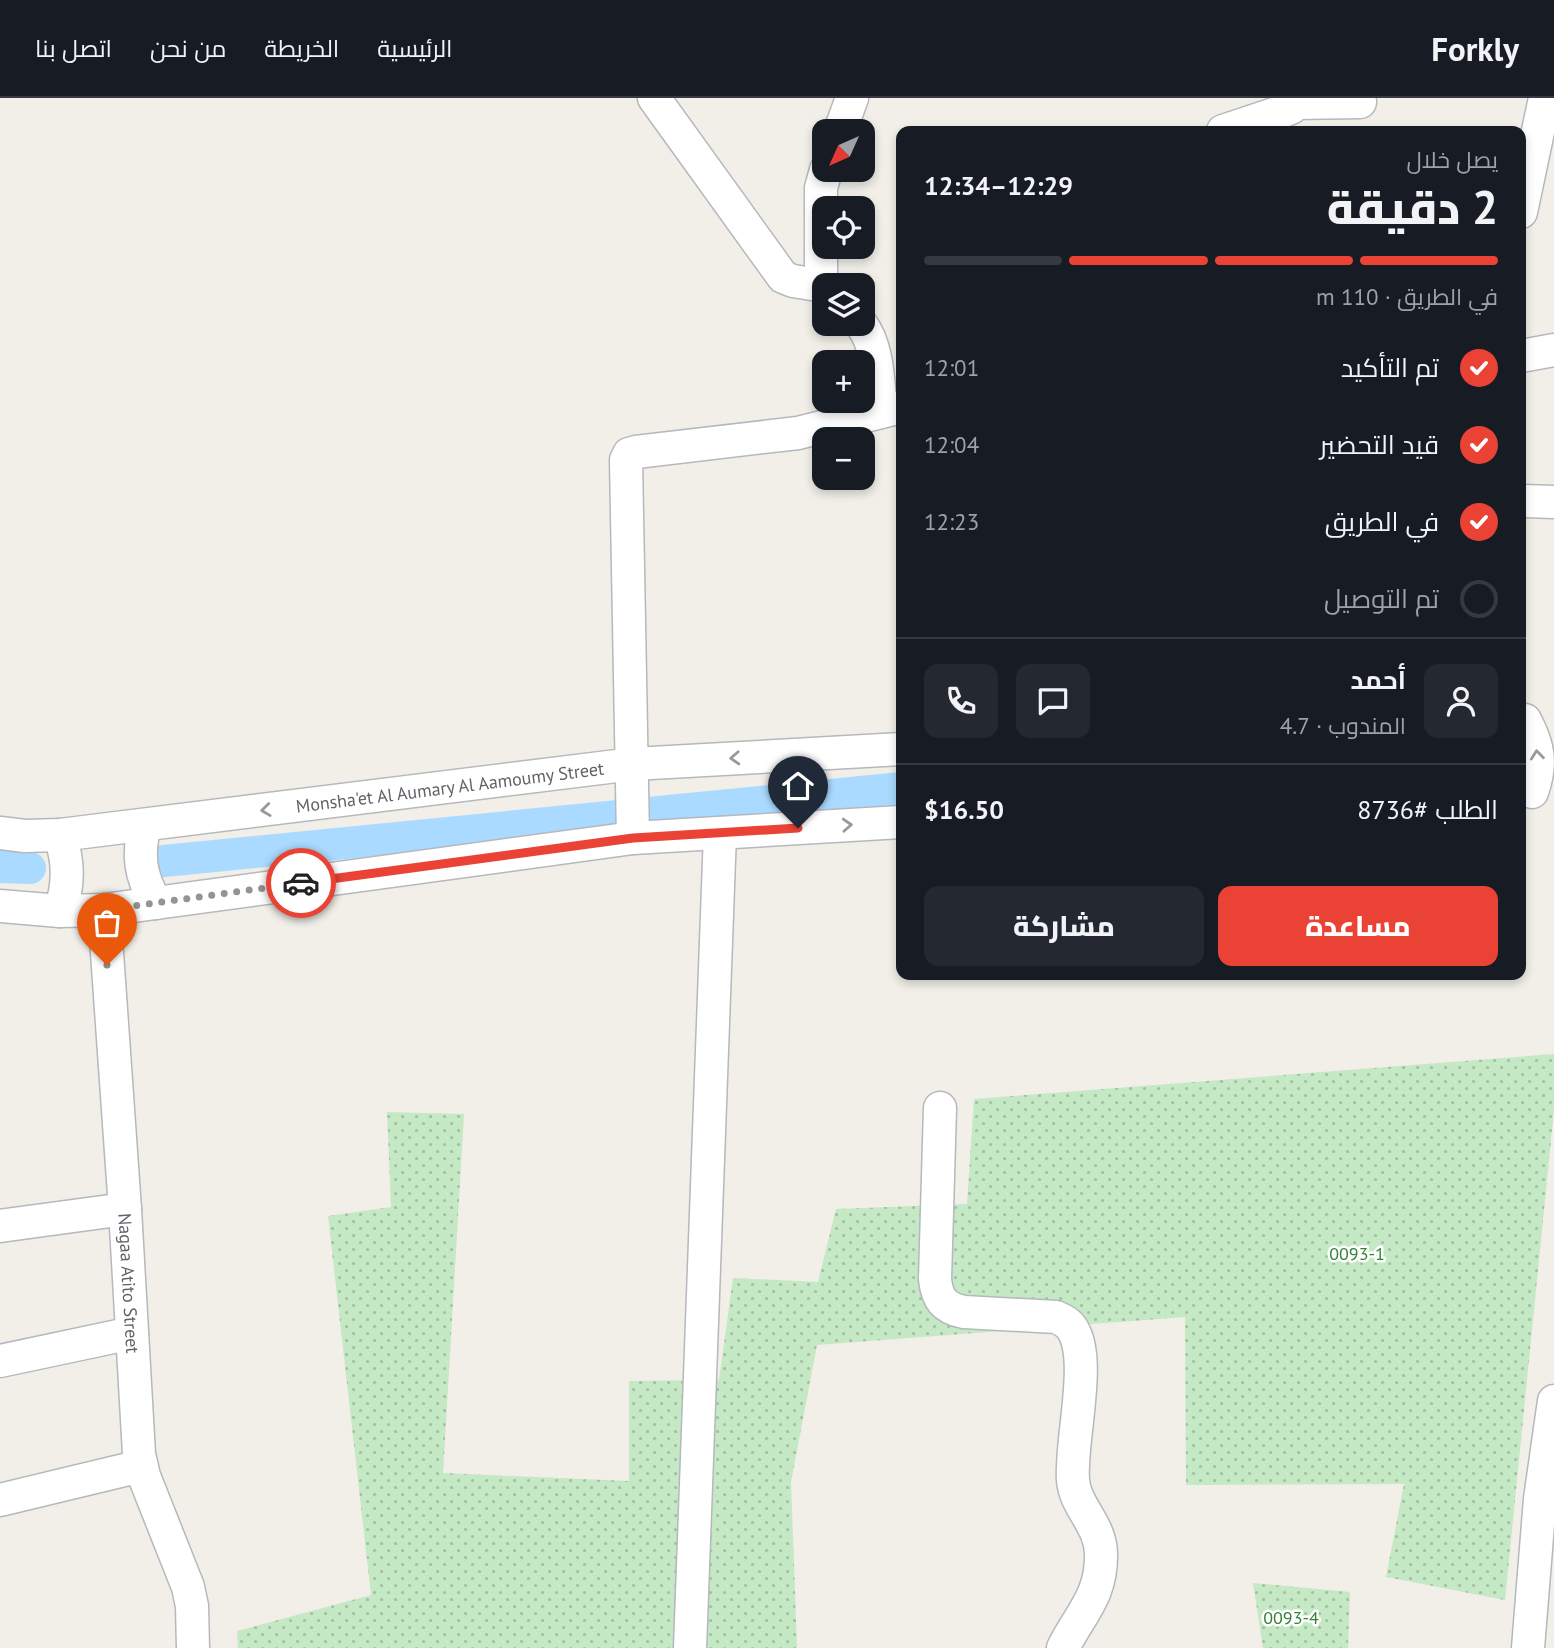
<!DOCTYPE html>
<html lang="ar">
<head>
<meta charset="utf-8">
<style>
	body { margin:0; font-family:"PT Sans",Cairo,sans-serif; background:#242831; color:#f1f3f6; direction:rtl; height:100vh; display:flex; flex-direction:column; font-size:26px; white-space:nowrap }
	* { box-sizing:border-box; margin:0 }
	p { font-size:23px; color:#9ea1a6 }
	.icon { flex:none; width:38px; height:38px; fill:none; stroke:currentColor; stroke-width:2; stroke-linecap:round; stroke-linejoin:round }
	.map { position:relative; flex:1; overflow:hidden; direction:ltr }
	.side { position:absolute; left:896px; top:28px; width:630px; height:854px; display:flex; flex-direction:column; background:#171b24; border-radius:14px; box-shadow:0 4px 10px #0003; direction:rtl }
	.side>* { flex:none }
	.needle { width:46px; rotate:225deg }
	.buttons { position:absolute; left:812px; top:21px; display:grid; gap:14px }
	.buttons a { display:grid; place-items:center; width:63px; height:63px; border-radius:14px; background:#171b24; box-shadow:0 4px 10px #0003; font-size:35px }
	.pin { position:absolute; display:grid; place-items:center; width:60px; height:60px; color:#fff; margin:-72px -30px; border-radius:50% 50% 50% 0; rotate:-45deg; box-shadow:0 0 7px #0007 }
	.pin .icon { rotate:45deg }
	.courier { position:absolute; display:grid; place-items:center; width:70px; height:70px; margin:-35px; border:5px solid #ea4335; border-radius:50%; background:#fff; color:#222; box-shadow:0 2px 9px #0007 }
	.overview em { font-style:normal; font-weight:800 }
	.overview div { display:flex; flex-direction:column-reverse }
	.overview { display:flex; align-items:center; justify-content:space-between; height:119px; padding:0 28px }
	h1 { font-size:46px; font-weight:800; line-height:52px }
	.bar { display:grid; grid-template-columns:repeat(4,1fr); gap:10px 7px; align-content:center; height:84px; padding:0 28px }
	.bar i { height:9px; border-radius:5px; background:#363941 }
	.bar .on { background:#ea4335 }
	.bar p { grid-column:span 4 }
	.line { display:flex; align-items:center; gap:18px; padding:0 28px; border-top:2px solid #363941 }
	.line div { flex:1 }
	.round { display:grid; place-items:center; flex:none; width:74px; height:74px; border-radius:14px; background:#242831 }
	ol { padding:0 28px; list-style:none }
	li { display:flex; align-items:center; gap:21px; height:77px }
	li p { margin-inline-start:auto }
	li .icon { padding:7px; border-radius:50%; background:#ea4335; color:#fff; stroke-width:4 }
	li:last-child { color:#9ea1a6 }
	li i { width:38px; height:38px; border:4px solid #363941; border-radius:50% }
	.primary-button { display:flex; gap:14px; margin-top:auto; padding:14px 28px }
	.primary-button a { flex:1; height:80px; border-radius:14px; background:#ea4335; color:#fff; font-size:28px; font-weight:800; line-height:80px; text-align:center }
	.primary-button a+a { background:#242831; color:#f1f3f6 }
	header { display:flex; align-items:center; gap:42px; box-sizing:border-box; height:98px; padding:0 35px; background:#171b24; border-bottom:2px solid #363941 }
	header strong { font-size:33px }
	nav { display:flex; gap:38px; margin-inline-start:auto; font-size:24px }
	.map>svg:first-child { display:block }
	.park { fill:url(#park-dots) }
	.lines { fill:none; stroke-linecap:round; stroke-linejoin:round }
	.canal { stroke:#aadaff; stroke-width:32 }
	.street-casing { stroke:#b5b8bc; stroke-width:35 }
	.street { stroke:#fff; stroke-width:32 }
	.oneway { stroke:#979a9d }
	.done { stroke:#929495; stroke-width:7; stroke-dasharray:0 12.6 }
	.route { stroke:#ea4335; stroke-width:9 }
	.labels { text-anchor:middle; dominant-baseline:central; stroke-width:5; stroke-linejoin:round; paint-order:stroke }
	.street-label { font-size:18px; fill:#5f6368; stroke:#fff }
	.park-label { font-size:18px; fill:#348238; stroke:#fff }
</style>
</head>
<body>
<header>
<strong>Forkly</strong>
<nav><a>الرئيسية</a><a>الخريطة</a><a>من نحن</a><a>اتصل بنا</a></nav>
</header>
<div class="map">
<svg width="1554" height="1550" viewBox="0 0 1554 1550">
	<defs>
		<pattern id="park-dots" width="8" height="8" patternUnits="userSpaceOnUse" patternTransform="scale(1.75)"><rect width="8" height="8" fill="#c5e8c5"/><path d="M2 2h.1M6 6h.1" fill="none" stroke="#a3c0a4" stroke-width="1.8" stroke-linecap="round"/></pattern>
	</defs>
	<rect width="100%" height="100%" fill="#f1efe8"/>
	<g class="park">
		<polygon points="1554,956 1554,1012 1505,1502 1386,1479 1404,1386 1186,1387 1185,1219 817,1247 791,1384 797,1550 238,1550 237,1533 371,1497 328,1118 391,1109 387,1014 464,1016 443,1375 629,1383 629,1283 719,1282 733,1180 818,1184 836,1111 967,1106 974,1001"/>
		<polygon points="1253,1485 1350,1494 1348,1550 1263,1550"/>
	</g>
	<g class="lines">
		<g class="canal">
			<polyline points="164,763 901,690"/>
			<polyline points="0,769 30,770"/>
		</g>
		<g class="street-casing">
			<g id="street">
				<polyline points="654,0 783,179 793,183 824,188"/>
				<polyline points="1294,5 1360,4"/>
				<polyline points="840,33 852,0"/>
				<polyline points="1223,33 1286,12 1291,10 1296,0"/>
				<polyline points="1521,114 1545,0"/>
				<polyline points="821,187 821,90 826,72"/>
				<path d="M861 226C879 249 878 286 881 314"/>
				<polyline points="1521,258 1554,252"/>
				<polyline points="1521,403 1554,404"/>
				<path d="M1525 622C1539 648 1542 666 1532 694"/>
				<path d="M145 727C137 757 140 778 156 805"/>
				<path id="s1" d="M0 735 25 738 60 737 633 666 901 651"/>
				<path d="M60 737C69 765 69 786 60 813"/>
				<polyline points="633,740 626,362 629,356 636,354 798,335 901,309"/>
				<polyline points="0,808 60,813 104,812 633,740 901,724"/>
				<path id="s2" d="M104 812 125 1111 139 1356 144 1378 188 1489 192 1508 193 1550"/>
				<path d="M940 1010 935 1181C937 1201 944 1210 964 1214L1056 1219C1063 1222 1069 1225 1073 1232 1092 1264 1070 1343 1073 1382 1075 1409 1101 1427 1101 1456 1102 1498 1080 1516 1063 1550"/>
				<polyline points="0,1128 125,1111"/>
				<polyline points="0,1263 132,1235"/>
				<polyline points="0,1402 141,1368"/>
				<polyline points="690,1550 720,735"/>
				<polyline points="1528,1550 1540,1401 1554,1303"/>
			</g>
		</g>
		<use href="#street" class="street"/>
	</g>
	<defs><path id="oneway-chevron" d="M-2-3.5L2.5 0L-2 3.5" fill="none" stroke-width="1.6" stroke-linecap="round" stroke-linejoin="round" transform="scale(1.75)"/></defs>
	<g class="oneway">
		<use href="#oneway-chevron" transform="translate(1537 657) rotate(-96)"/>
		<use href="#oneway-chevron" transform="translate(735 660) rotate(177)"/>
		<use href="#oneway-chevron" transform="translate(266 712) rotate(173)"/>
		<use href="#oneway-chevron" transform="translate(847 727) rotate(-3)"/>
	</g>
	<g class="lines">
		<polyline class="done" points="107,867 104,812 301,785"/>
		<polyline class="route" points="301,785 633,740 798,730"/>
	</g>
	<g class="labels">
		<g class="street-label">
			<text stroke="none"><textPath href="#s1" startOffset="453">Monsha'et Al Aumary Al Aamoumy Street</textPath></text>
			<text stroke="none"><textPath href="#s2" startOffset="374">Nagaa Atito Street</textPath></text>
		</g>
		<g class="park-label">
			<text x="1357" y="1155">0093-1</text>
			<text x="1291" y="1519">0093-4</text>
		</g>
	</g>
</svg>
<div class="buttons">
<a><svg class="needle" viewBox="-14 -14 28 28"><path d="M0-13l5 13h-10z" fill="#e53935"/><path d="M0 13l5-13h-10z" fill="#9ea1a6"/></svg></a>
<a><svg class="icon" aria-label="locate" viewBox="0 0 24 24"><circle cx="12" cy="12" r="6"/><path d="M12 2v4M12 18v4M2 12h4M18 12h4"/></svg></a>
<a><svg class="icon" aria-label="layers" viewBox="0 0 24 24"><path d="M12 4l9 5-9 5-9-5zM3 14l9 5 9-5"/></svg></a>
<a>+</a>
<a>−</a>
</div>
<div class="pin" style="left:107px;top:867px;background:#ea580c"><svg class="icon" aria-label="bag" viewBox="0 0 24 24"><path d="M5 8h14l-1 12H6zM9 8a3 3 0 0 1 6 0"/></svg></div>
<div class="pin" style="left:798px;top:730px;background:#1f2937"><svg class="icon" aria-label="home" viewBox="0 0 24 24"><path d="M3 11l9-7 9 7M6 9v11h12V9"/></svg></div>
<div class="courier" style="left:301px;top:785px"><svg class="icon" aria-label="car" viewBox="0 0 24 24"><path d="M5 17H2v-5l4-1 3-4h7l3 4 3 1v5h-3M9 17h6M6 11h13"/><circle cx="7" cy="17" r="2"/><circle cx="17" cy="17" r="2"/></svg></div>
<section class="side">
<div class="overview"><div><h1>2 دقيقة</h1><p>يصل خلال</p></div><em>12:29–12:34</em></div>
<div class="bar"><i class="on"></i><i class="on"></i><i class="on"></i><i></i><p>في الطريق · 110 m</p></div>
<ol>
<li><svg class="icon" aria-label="check" viewBox="0 0 24 24"><path d="M5 12l5 5 9-10"/></svg>تم التأكيد<p>12:01</p></li>
<li><svg class="icon" aria-label="check" viewBox="0 0 24 24"><path d="M5 12l5 5 9-10"/></svg>قيد التحضير<p>12:04</p></li>
<li><svg class="icon" aria-label="check" viewBox="0 0 24 24"><path d="M5 12l5 5 9-10"/></svg>في الطريق<p>12:23</p></li>
<li><i></i>تم التوصيل</li>
</ol>
<div class="line" style="height:126px"><a class="round"><svg class="icon" aria-label="person" viewBox="0 0 24 24"><circle cx="12" cy="8" r="4"/><path d="M4 21q1-7 8-7t8 7"/></svg></a><div><b>أحمد</b><p>المندوب · 4.7</p></div><a class="round"><svg class="icon" aria-label="chat" viewBox="0 0 24 24"><path d="M4 5h16v11H9l-5 4z"/></svg></a><a class="round"><svg class="icon" aria-label="phone" viewBox="0 0 24 24"><path d="M5 4h4l2 5-3 2q2 4 5 5l2-3 5 2v4C11 20 4 13 5 4z"/></svg></a></div>
<div class="line" style="height:91px"><div>الطلب #8736</div><b>$16.50</b></div>
<div class="primary-button"><a>مساعدة</a><a>مشاركة</a></div>
</section>
</div>
</body>
</html>
